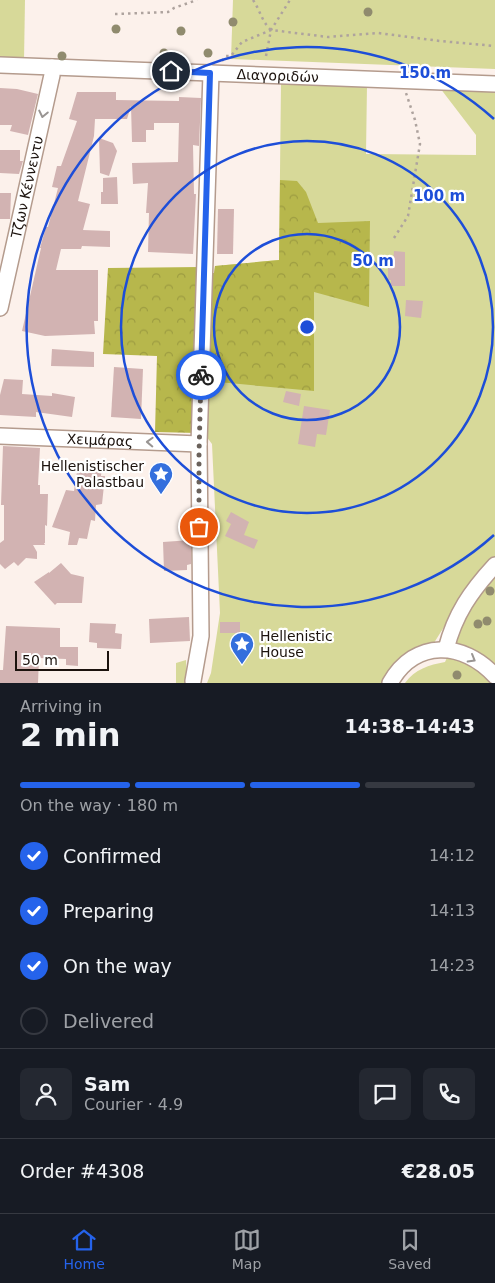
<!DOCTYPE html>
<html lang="en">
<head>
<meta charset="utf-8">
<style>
	body { margin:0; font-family:"DejaVu Sans",sans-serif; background:#242831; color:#f1f3f6; height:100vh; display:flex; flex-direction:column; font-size:19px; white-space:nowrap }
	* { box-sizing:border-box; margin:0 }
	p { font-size:16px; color:#9ea1a6 }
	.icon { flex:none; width:28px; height:28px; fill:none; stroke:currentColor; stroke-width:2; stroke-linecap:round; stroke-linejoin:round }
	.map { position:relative; height:683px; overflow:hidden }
	.details { display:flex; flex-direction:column; background:#171b24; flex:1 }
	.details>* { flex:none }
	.scale { position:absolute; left:15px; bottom:12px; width:94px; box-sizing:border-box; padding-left:5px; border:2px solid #1c130e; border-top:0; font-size:14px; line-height:18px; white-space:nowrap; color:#1c130e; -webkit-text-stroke:4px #fff; paint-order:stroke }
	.pin { position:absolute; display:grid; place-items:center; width:42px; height:42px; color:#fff; margin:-21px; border:2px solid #fff; border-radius:50%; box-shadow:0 1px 5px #0007 }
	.courier { position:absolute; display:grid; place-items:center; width:50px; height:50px; margin:-25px; border:4px solid #2563eb; border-radius:50%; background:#fff; color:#222; box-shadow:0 1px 6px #0007 }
	.head em { font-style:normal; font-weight:600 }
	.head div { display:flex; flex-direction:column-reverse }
	.head { display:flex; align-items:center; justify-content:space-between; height:85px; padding:0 20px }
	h1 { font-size:32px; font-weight:600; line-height:38px }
	.bar { display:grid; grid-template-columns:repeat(4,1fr); gap:8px 5px; align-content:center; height:60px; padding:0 20px }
	.bar i { height:6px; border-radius:4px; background:#363941 }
	.bar .on { background:#2563eb }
	.bar p { grid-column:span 4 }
	.line { display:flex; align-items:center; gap:12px; padding:0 20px; border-top:1px solid #363941 }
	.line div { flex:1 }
	.round { display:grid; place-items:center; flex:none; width:52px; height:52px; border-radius:8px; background:#242831 }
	ol { padding:0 20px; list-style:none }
	li { display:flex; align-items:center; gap:15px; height:55px }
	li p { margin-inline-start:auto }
	li .icon { padding:5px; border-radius:50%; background:#2563eb; color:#fff; stroke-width:4 }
	li:last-child { color:#9ea1a6 }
	li i { width:28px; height:28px; border:2px solid #363941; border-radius:50% }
	.tabs { display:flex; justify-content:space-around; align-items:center; height:70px; border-top:1px solid #363941; background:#171b24; font-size:14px; color:#9ea1a6 }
	.tabs a { display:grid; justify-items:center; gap:2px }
	.tabs .on { color:#2563eb }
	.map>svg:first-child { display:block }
	.green { fill:#d7d999 }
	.forest { fill:url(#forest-crowns) }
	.building { fill:#d2b3b2 }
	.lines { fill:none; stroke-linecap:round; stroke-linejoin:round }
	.minor-casing { stroke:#b49b8d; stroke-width:18 }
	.path { stroke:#aea39e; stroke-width:2.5; stroke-dasharray:2.5 4; stroke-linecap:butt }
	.minor { stroke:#fff; stroke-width:15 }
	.tree { fill:#908b6e }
	.oneway { stroke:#999593 }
	.done { stroke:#6a615b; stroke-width:5; stroke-dasharray:0 9 }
	.route { stroke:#2563eb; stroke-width:6 }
	.ring { fill:none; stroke:#1d4ed8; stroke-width:2.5 }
	.labels { text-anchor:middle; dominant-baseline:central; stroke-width:4.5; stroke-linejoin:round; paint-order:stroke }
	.street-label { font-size:14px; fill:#1c130e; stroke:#fff }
	.poi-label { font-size:14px; fill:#1c130e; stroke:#fff; text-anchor:end }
	.centre { fill:#1d4ed8; stroke:#fff; stroke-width:2.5 }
	.ring-label { font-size:15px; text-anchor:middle; font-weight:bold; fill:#1d4ed8; stroke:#fff; stroke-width:4.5; stroke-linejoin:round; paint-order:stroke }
</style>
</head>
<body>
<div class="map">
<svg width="495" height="683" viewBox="0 0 495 683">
	<defs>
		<pattern id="forest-crowns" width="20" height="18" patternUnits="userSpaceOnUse" patternTransform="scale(1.25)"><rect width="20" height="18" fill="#b7b74c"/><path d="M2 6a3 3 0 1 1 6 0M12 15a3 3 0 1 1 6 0" fill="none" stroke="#9d9c41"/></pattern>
	</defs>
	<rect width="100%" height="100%" fill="#fcf1eb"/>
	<g class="green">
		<polygon points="0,0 25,0 24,60 0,60"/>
		<polygon points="233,0 495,0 495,69 231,59"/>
		<polygon points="281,84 367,85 366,154 476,155 476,135 440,88 495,90 495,562 461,600 432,646 396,664 383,679 381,683 207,683 211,673 220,613 212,444 206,436 209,273 214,273 215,266 279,260"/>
		<path d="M495 575V683H405C415 669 429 665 445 662L475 597Z"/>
		<polygon points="186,660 187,683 176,683 176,663"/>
	</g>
	<g class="forest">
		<polygon points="280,180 297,181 306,192 318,223 370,221 369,307 314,292 314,391 207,381 209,273 214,273 215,266 279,260"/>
		<polygon points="201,267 197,433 155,432 157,356 103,354 108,268"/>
	</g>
	<g class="building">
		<polygon points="0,88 17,89 38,94 28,135 10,131 12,125 0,125"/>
		<polygon points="77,92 116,92 116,100 179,101 179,97 201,98 199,146 193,145 194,194 196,194 193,254 148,252 149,213 146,213 148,183 133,184 132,163 178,162 179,123 154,123 154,130 146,130 146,142 132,142 131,106 127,119 95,119 94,136 78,201 90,204 83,230 110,231 110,247 82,246 81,249 61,249 56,270 98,270 98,321 94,321 95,334 45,336 22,331 41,248 40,248 46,227 48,227 58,188 52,187 57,166 61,166 77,121 69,119"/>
		<polygon points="99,138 113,143 117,151 109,176 100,173"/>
		<polygon points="0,150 20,150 20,161 23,161 19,174 0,173"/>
		<polygon points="117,177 118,204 101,204 101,192 103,192 103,178"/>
		<polygon points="0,193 11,193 10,219 0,219"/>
		<polygon points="218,209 234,209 233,254 217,254"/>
		<polygon points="394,251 405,252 405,286 391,286 391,280 388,280 388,262 393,262"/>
		<polygon points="406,300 423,301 421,318 405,316"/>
		<polygon points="52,349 94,352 94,367 51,366"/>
		<polygon points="114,367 143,369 141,419 111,417"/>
		<polygon points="4,379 23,380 22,394 52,396 52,393 75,397 72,417 36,412 36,417 0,415 0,395"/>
		<polygon points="286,391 301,394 299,406 283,402"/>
		<polygon points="304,406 330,410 326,435 317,434 315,447 298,444"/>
		<polygon points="3,446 40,448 38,485 40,485 40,494 48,494 47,526 45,525 45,543 44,543 45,545 33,545 37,552 37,559 26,558 18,566 14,562 5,569 0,564 0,543 4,540 4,505 1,505"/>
		<polygon points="78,466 102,467 101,476 105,476 102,504 96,505 95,521 91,520 87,539 79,538 77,545 68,545 70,532 52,527 66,490 74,491"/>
		<polygon points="231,512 249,522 244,535 258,540 254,549 225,536 231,524 226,521"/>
		<polygon points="191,540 191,564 187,565 187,570 164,571 163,542"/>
		<polygon points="61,563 71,574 84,577 82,603 57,603 55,605 34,582 49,572 49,573"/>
		<polygon points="189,617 190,641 150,643 149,619"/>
		<rect x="220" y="622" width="20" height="11"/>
		<polygon points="90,623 116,624 115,633 122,634 121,649 97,648 97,643 89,642"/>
		<polygon points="6,626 60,628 60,647 78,647 78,666 66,665 66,659 39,658 38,683 0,683 0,670 3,670"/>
	</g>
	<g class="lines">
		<g class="minor-casing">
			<g id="minor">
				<path id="s1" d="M0 65 495 84"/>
				<path id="s2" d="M0 308 52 75V67"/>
				<path id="s3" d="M0 436 199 444"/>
				<path d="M446 649C455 614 471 591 495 565"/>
				<polyline points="193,681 201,636 199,444 211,73"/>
				<path d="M390 683C415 639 463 641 495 676"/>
			</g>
		</g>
		<g class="path">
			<path d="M253 0C260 10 262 22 271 30"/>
			<polyline points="115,14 168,12 174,8 197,0"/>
			<polyline points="266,56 271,30 290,0"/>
			<polyline points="222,61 226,56 231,56 242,42 271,30 328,37 378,33 440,41 495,46"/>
			<polyline points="394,238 408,216 420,144 415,120 406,93"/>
		</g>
		<use href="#minor" class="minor"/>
	</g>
	<g class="tree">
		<circle cx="368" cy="12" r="4.5"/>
		<circle cx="233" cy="22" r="4.5"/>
		<circle cx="116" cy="29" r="4.5"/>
		<circle cx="181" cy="31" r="4.5"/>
		<circle cx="164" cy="53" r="4.5"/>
		<circle cx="208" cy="53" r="4.5"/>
		<circle cx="62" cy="56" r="4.5"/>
		<circle cx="490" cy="591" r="4.5"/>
		<circle cx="487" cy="621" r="4.5"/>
		<circle cx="478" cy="624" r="4.5"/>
		<circle cx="457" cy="675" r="4.5"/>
	</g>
	<defs><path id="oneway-chevron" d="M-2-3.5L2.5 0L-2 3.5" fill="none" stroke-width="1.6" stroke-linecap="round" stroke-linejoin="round" transform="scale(1.25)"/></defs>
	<g class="oneway">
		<use href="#oneway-chevron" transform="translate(43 114) rotate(102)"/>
		<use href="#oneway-chevron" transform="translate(150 442) rotate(-178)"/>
		<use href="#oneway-chevron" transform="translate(472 659) rotate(30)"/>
	</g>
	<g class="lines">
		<polyline class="done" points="199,527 199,455 201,375"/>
		<polyline class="route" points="171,71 210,73 201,375"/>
	</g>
	<g class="ring">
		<circle cx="307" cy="327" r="93"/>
		<circle cx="307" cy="327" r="186"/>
		<path d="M494 535A280 280 0 1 1 494 119"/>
	</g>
	<defs>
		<g id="sight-pin" transform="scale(1.25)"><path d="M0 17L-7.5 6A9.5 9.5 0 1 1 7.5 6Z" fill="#346fdd" stroke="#fff"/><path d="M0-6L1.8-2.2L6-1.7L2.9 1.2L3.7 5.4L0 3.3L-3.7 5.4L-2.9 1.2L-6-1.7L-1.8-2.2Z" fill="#fff"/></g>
	</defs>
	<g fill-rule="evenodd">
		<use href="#sight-pin" x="161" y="474"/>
		<use href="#sight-pin" x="242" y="644"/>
	</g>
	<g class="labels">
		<g class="street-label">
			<text stroke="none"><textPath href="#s1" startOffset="278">Διαγοριδών</textPath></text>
			<text stroke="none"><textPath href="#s2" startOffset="124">Τζων Κέννεντυ</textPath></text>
			<text stroke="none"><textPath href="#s3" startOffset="100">Χειμάρας</textPath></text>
		</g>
		<g class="poi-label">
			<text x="144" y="466">Hellenistischer<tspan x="144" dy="16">Palastbau</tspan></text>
			<text x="260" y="636" text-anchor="start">Hellenistic<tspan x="260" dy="16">House</tspan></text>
		</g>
	</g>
	<circle cx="307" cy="327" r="8" class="centre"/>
	<g class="ring-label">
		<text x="425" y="78">150 m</text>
		<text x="439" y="201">100 m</text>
		<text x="373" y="266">50 m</text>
	</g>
</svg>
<div class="scale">50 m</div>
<div class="pin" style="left:199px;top:527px;background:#ea580c"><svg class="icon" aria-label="bag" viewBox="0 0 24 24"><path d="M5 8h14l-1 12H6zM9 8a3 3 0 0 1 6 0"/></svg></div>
<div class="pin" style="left:171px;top:71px;background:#1f2937"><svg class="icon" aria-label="home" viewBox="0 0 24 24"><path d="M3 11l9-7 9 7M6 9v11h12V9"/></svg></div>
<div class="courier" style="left:201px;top:375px"><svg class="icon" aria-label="bike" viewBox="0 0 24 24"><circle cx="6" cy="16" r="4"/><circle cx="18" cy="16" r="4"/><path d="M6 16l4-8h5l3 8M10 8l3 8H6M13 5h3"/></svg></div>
</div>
<section class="details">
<div class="head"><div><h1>2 min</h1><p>Arriving in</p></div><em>14:38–14:43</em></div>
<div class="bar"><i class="on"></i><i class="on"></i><i class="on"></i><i></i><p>On the way · 180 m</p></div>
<ol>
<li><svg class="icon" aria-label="check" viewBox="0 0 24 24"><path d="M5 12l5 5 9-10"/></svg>Confirmed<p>14:12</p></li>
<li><svg class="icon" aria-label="check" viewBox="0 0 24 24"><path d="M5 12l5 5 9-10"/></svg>Preparing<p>14:13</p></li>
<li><svg class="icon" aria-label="check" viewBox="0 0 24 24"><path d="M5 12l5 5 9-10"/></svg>On the way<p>14:23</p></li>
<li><i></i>Delivered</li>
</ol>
<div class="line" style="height:90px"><a class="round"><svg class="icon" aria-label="person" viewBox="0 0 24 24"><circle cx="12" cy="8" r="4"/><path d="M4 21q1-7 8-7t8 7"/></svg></a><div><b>Sam</b><p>Courier · 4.9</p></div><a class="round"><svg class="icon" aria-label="chat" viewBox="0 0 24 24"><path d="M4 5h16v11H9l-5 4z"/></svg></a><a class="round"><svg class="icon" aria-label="phone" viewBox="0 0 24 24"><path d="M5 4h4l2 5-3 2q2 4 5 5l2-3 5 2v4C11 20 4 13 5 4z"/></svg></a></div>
<div class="line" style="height:65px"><div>Order #4308</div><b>€28.05</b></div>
</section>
<nav class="tabs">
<a class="on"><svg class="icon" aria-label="home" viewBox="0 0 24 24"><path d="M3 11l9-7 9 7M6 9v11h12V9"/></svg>Home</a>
<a><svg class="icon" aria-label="map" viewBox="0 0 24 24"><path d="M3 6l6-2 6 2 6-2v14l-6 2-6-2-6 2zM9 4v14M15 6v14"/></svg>Map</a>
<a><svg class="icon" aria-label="saved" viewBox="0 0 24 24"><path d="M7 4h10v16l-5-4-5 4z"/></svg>Saved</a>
</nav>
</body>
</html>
